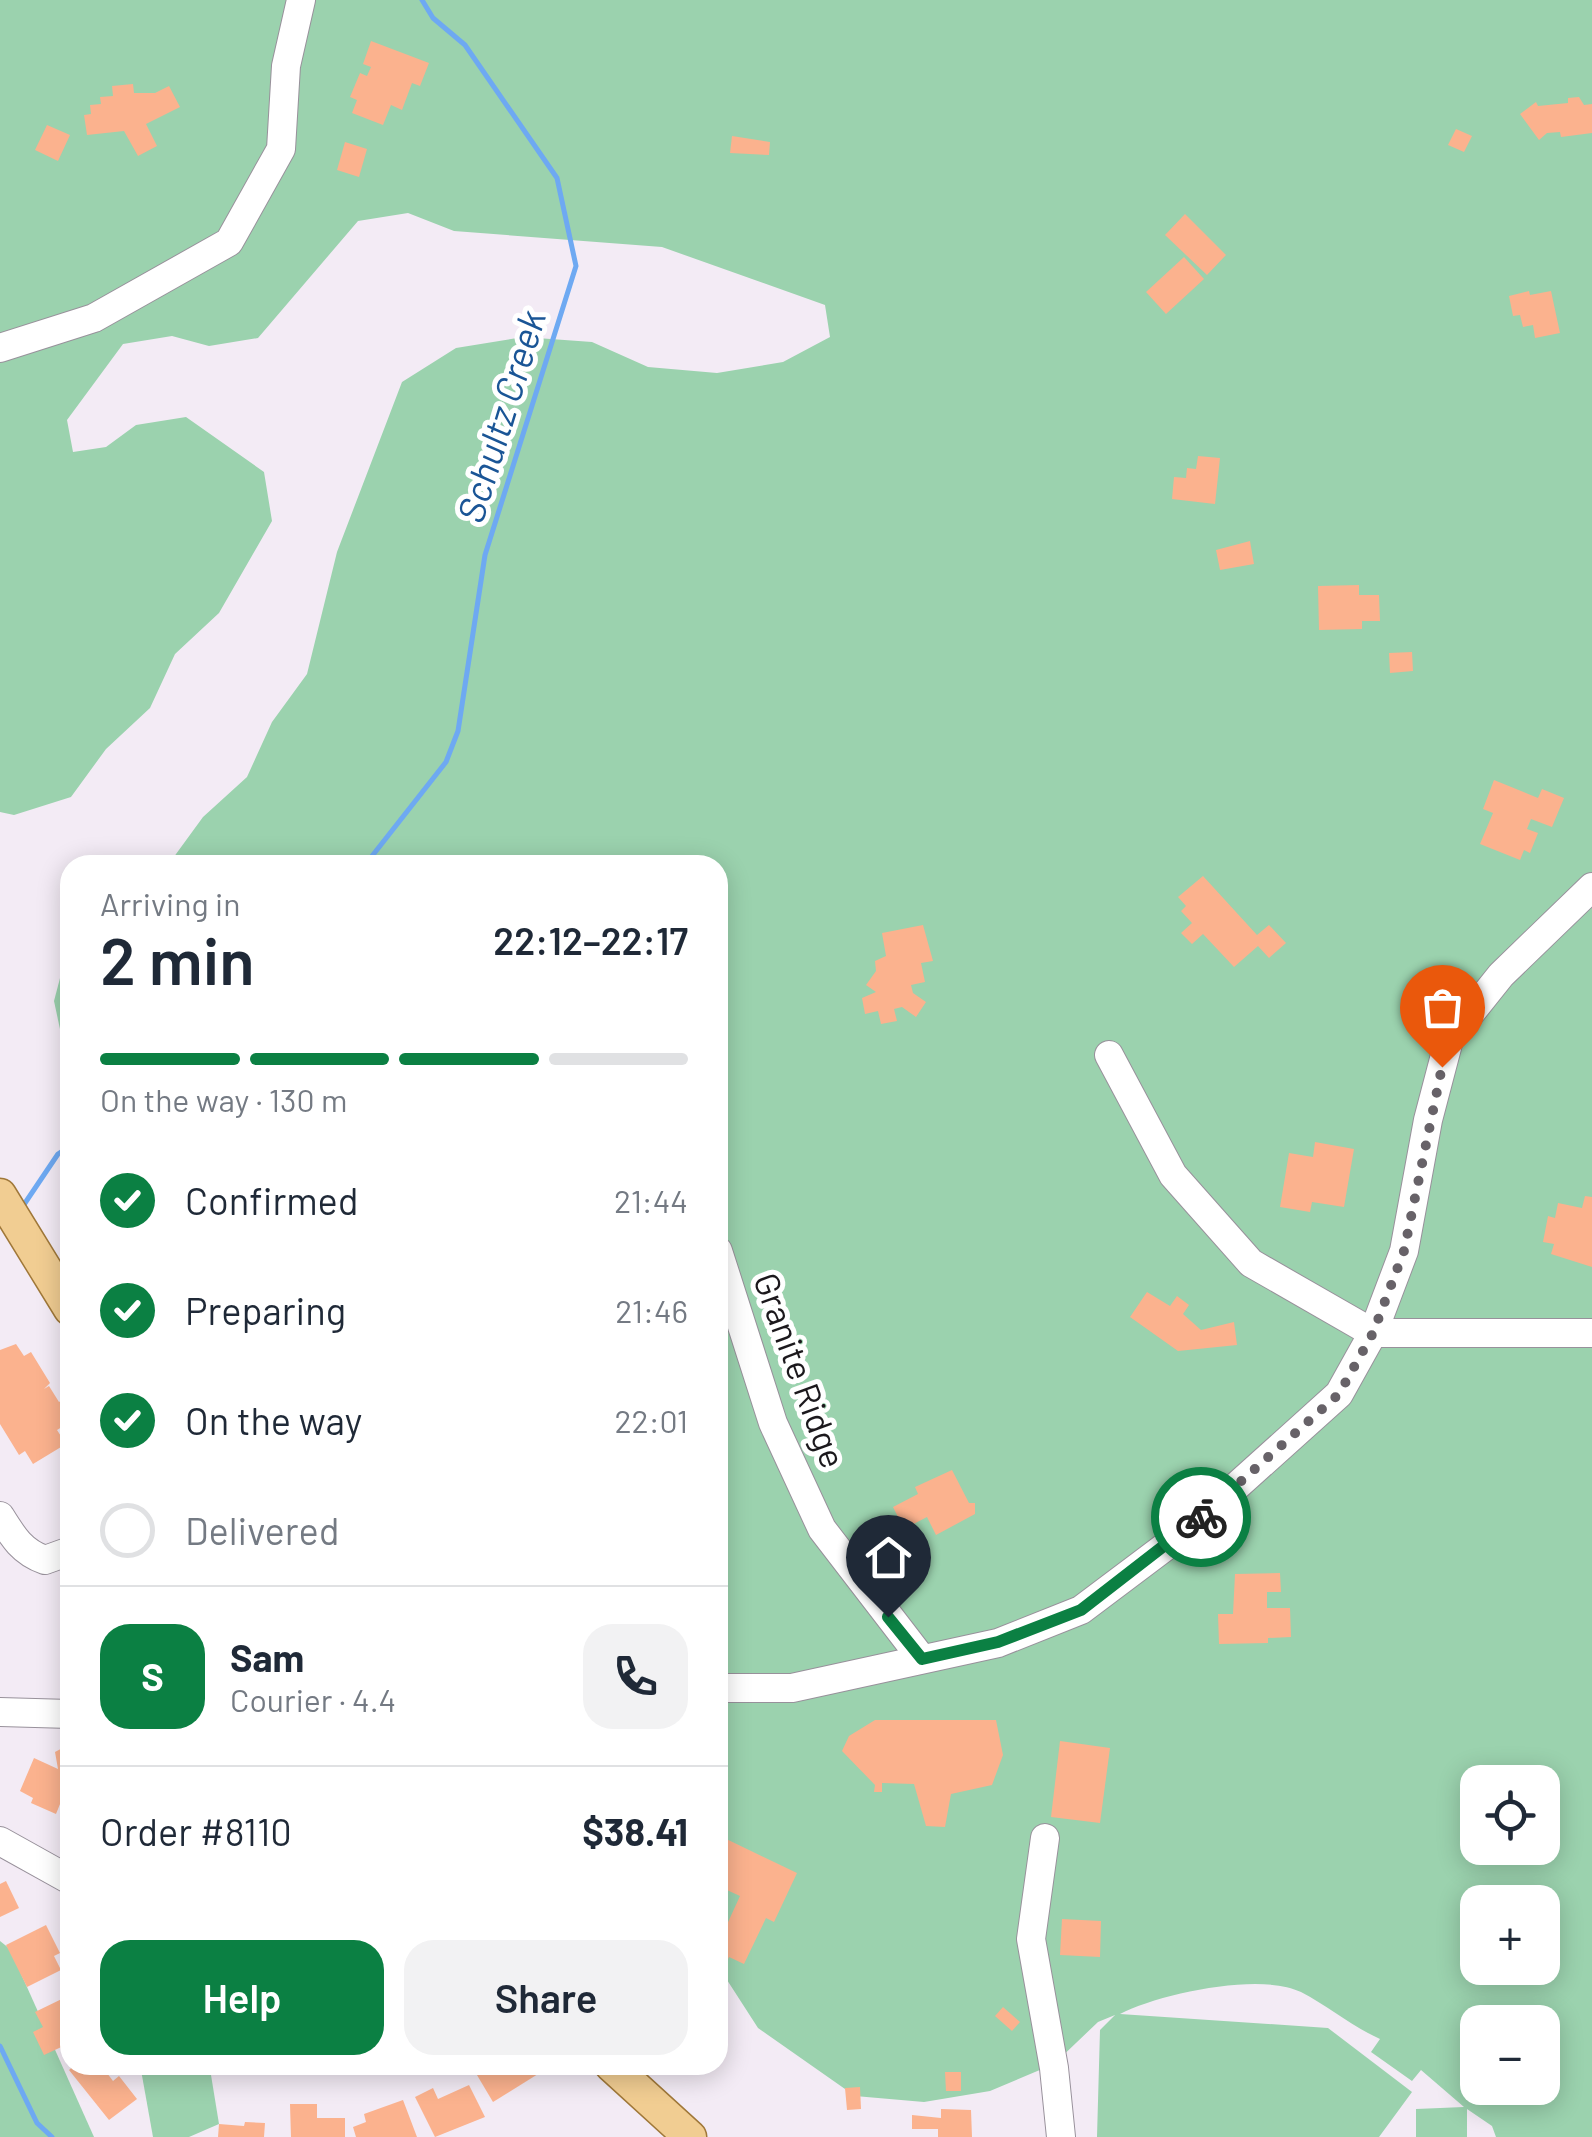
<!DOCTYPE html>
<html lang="en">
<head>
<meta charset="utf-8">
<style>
	body { margin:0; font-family:Barlow,sans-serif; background:#f2f2f3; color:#1f2937; height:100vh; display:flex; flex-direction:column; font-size:38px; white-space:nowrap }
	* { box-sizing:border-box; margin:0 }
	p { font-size:32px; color:#747a83 }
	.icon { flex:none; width:55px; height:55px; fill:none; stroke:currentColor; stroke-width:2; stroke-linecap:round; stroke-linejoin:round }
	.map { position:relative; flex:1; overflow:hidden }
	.sheet { position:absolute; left:60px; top:855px; width:668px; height:1220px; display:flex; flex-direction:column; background:#fff; border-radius:30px; box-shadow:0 5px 25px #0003 }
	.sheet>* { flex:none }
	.tools { position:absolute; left:1460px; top:1765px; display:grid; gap:20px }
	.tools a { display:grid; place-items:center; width:100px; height:100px; border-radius:20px; background:#fff; box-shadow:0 5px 25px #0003; font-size:50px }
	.pin { position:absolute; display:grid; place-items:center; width:85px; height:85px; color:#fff; margin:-102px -42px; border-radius:50% 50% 50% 0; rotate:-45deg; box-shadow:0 0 10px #0007 }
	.pin .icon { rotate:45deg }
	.courier { position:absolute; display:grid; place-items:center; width:100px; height:100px; margin:-50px; border:8px solid #0b8043; border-radius:50%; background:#fff; color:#222; box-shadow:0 2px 12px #0007 }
	.head em { font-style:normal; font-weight:600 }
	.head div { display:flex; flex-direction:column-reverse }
	.head { display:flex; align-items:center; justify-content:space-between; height:170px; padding:0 40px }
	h1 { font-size:65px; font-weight:600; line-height:75px }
	.bar { display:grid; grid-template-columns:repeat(4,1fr); gap:15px 10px; align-content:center; height:120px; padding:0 40px }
	.bar i { height:12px; border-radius:8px; background:#e0e1e3 }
	.bar .on { background:#0b8043 }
	.bar p { grid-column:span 4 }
	.line { display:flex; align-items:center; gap:25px; padding:0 40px; border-top:2px solid #e0e1e3 }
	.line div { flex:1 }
	.round { display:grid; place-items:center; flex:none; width:105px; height:105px; border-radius:30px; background:#f2f2f3 }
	ol { padding:0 40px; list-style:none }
	li { display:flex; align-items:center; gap:30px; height:110px }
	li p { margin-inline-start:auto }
	li .icon { padding:10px; border-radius:50%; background:#0b8043; color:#fff; stroke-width:4 }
	li:last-child { color:#747a83 }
	li i { width:55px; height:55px; border:5px solid #e0e1e3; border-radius:50% }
	.primary-button { display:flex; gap:20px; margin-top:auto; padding:20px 40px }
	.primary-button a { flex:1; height:115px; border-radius:30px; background:#0b8043; color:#fff; font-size:40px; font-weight:600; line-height:115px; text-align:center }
	.primary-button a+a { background:#f2f2f3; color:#1f2937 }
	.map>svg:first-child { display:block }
	.green { fill:#9bd2ae; fill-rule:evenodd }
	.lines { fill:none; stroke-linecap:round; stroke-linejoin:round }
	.stream { stroke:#6ea9f2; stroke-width:5 }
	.building { fill:#fbb28e }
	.minor-casing { stroke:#98919b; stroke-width:30 }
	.major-casing { stroke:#a07839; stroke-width:35 }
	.minor { stroke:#fff; stroke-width:28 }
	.major { stroke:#f1cd92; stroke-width:32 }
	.done { stroke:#676268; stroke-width:10; stroke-dasharray:0 18 }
	.route { stroke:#0b8043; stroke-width:12 }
	.labels { text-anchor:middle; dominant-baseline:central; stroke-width:10; stroke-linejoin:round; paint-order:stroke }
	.street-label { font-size:35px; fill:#1b181c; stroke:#fff }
	.water-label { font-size:38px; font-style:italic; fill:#1a5596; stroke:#fff }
</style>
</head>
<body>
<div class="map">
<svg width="1592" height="2137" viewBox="0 0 1592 2137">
	<rect width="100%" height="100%" fill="#f3ebf5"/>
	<g class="green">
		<path d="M0 0H1592V2137H1496L1492 2126 1467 2109V2137H1416V2109L1464 2107 1421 2070 1412 2081 1371 2052 1380 2039C1351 2026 1328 2006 1301 1992 1260 1972 1159 1994 1120 2014L1328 2028 1412 2092 1379 2137H1097L1100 2030 1115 2015 1098 2022 1054 2064 990 2091 924 2102 855 2096 758 2028 718 1966V865H168L203 817 247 777 272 722 307 674 337 552 402 382 456 348 523 337 592 342 648 367 717 373 783 362 830 337 825 305 662 247 454 231 408 213 358 221 258 338 209 346 172 336 123 344 67 420 73 452 106 447 136 425 186 417 264 472 272 521 219 613 175 654 150 708 106 749 71 797 14 815 0 812ZM1478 1782H1542V1848H1478ZM1478 1902H1542V1968H1478ZM1478 2022H1542V2088H1478Z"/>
		<polygon points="70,940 70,1076 54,1001"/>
		<polygon points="0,1941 10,1949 94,2137 0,2137"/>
		<polygon points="141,2070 211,2075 219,2124 189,2137 153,2137"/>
	</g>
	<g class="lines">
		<g class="stream">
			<polyline points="365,865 446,762 458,731 485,555 576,266 557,178 465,45 433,18 422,0"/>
			<polyline points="23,1206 58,1154 70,1146"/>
			<polyline points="0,2046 37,2123 52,2137"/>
		</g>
	</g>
	<g class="building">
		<polygon points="371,41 429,63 420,86 412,83 402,110 391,105 383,125 352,113 357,100 350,97 360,73 367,76 371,67 363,64"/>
		<polygon points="133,84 134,93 155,93 169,86 180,107 146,124 157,146 138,156 124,131 87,135 84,115 91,114 90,105 101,104 100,97 113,96 112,86"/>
		<polygon points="1579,97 1584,105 1592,104 1592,133 1561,137 1560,132 1547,133 1539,140 1520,114 1536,102 1538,106 1568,103 1568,98"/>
		<polygon points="47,125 70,135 58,161 35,150"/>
		<polygon points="1456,129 1472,136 1464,152 1448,145"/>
		<polygon points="732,136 770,142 769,155 730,153"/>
		<polygon points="345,142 367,149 359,177 337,170"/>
		<polygon points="1185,214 1226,255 1207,275 1165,235"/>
		<polygon points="1184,257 1204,279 1166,314 1146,292"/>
		<polygon points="1529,291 1530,295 1551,291 1560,333 1535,338 1533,325 1523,327 1520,315 1513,316 1509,296"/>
		<polygon points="1198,456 1220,458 1215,504 1172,499 1174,477 1186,478 1187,468 1196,469"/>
		<polygon points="1250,541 1254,564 1220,570 1216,550"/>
		<polygon points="1359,585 1359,595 1379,595 1380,621 1362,621 1362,629 1319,630 1318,586"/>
		<polygon points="1412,652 1413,671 1390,673 1389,653"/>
		<polygon points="1494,780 1538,798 1542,789 1564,798 1552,827 1531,819 1527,829 1538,833 1530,853 1524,850 1520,860 1480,844 1493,813 1483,809"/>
		<polygon points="1203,876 1257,935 1269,925 1286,943 1269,958 1258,946 1234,967 1203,934 1192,944 1181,933 1192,923 1181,911 1186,906 1178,897"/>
		<polygon points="923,925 933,961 921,963 925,982 911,985 913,993 926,1002 916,1017 902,1007 894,1009 897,1021 881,1024 878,1011 865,1014 862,998 876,992 866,985 876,971 875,961 886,956 882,933"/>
		<polygon points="1315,1142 1354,1149 1344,1207 1312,1202 1310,1212 1280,1207 1289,1153 1313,1157"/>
		<polygon points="1585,1196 1592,1197 1592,1267 1551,1254 1554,1244 1543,1242 1548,1216 1555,1218 1558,1203 1582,1208"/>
		<polygon points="1147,1292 1170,1306 1177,1296 1189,1305 1183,1314 1201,1330 1234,1322 1237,1345 1178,1351 1130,1317"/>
		<polygon points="16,1344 24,1356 31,1352 50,1383 44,1389 49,1386 59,1402 66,1398 70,1404 70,1422 57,1430 66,1444 33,1464 25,1451 19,1455 0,1424 0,1350"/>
		<polygon points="952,1470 969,1503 975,1503 975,1514 936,1535 927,1517 904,1529 893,1507 918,1494 915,1487"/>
		<polygon points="1280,1573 1281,1592 1267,1592 1267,1608 1290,1608 1291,1637 1268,1638 1268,1643 1219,1644 1218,1614 1233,1614 1235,1574"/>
		<polygon points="875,1720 996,1720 1003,1755 992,1785 951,1794 945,1827 926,1826 914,1784 882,1783 882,1792 874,1792 875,1785 842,1751 849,1736"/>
		<polygon points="1060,1741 1110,1748 1100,1823 1051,1817"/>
		<polygon points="70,1744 70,1771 65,1772 70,1779 56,1814 31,1803 33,1798 20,1791 34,1758 58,1769 55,1752"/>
		<polygon points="718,1835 797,1873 774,1922 766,1918 744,1964 729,1957 718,1982 718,1944 740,1896 718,1886"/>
		<polygon points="6,1881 19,1908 0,1917 0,1884"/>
		<polygon points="1062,1919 1101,1921 1100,1957 1060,1955"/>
		<polygon points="46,1925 60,1953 54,1956 61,1970 27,1987 6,1945"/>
		<polygon points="70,1995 70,2043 44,2055 33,2032 43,2027 35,2012"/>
		<polygon points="1003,2007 1020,2022 1012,2031 995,2016"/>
		<polygon points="75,2065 101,2065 113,2081 119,2076 137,2099 109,2120 69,2070"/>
		<polygon points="471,2065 533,2065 538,2074 493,2102"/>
		<polygon points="945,2072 961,2072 961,2091 946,2091"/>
		<polygon points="469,2085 485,2117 435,2137 415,2097 433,2088 438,2099"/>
		<polygon points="860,2087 861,2109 847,2110 845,2088"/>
		<polygon points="403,2100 417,2137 356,2137 353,2127 366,2122 364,2114"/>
		<polygon points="290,2104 317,2104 317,2118 345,2118 345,2137 291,2137"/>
		<polygon points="941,2109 971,2110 972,2137 938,2137 938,2129 912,2129 912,2115 941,2118"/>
		<polygon points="245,2122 265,2123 264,2137 218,2137 219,2124 244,2126"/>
	</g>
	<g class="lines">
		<g class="minor-casing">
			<g id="minor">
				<polyline points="0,348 94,318 229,242 281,149 286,66 301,0"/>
				<polyline points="1109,1055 1173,1175 1251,1263 1373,1333 1592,1333"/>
				<polyline points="718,1251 773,1423 822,1529 922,1659"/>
				<path d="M0 1516C13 1537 22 1552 45 1560L70 1551"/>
				<polyline points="718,1688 792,1688 998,1643 1081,1610 1190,1528 1339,1394 1373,1333 1404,1251 1428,1120 1449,1040 1501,975 1592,887"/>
				<polyline points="0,1712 70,1714"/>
				<polyline points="1045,1838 1031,1939 1054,2068 1061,2137"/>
				<polyline points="0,1841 70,1880"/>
			</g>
		</g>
		<g class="major-casing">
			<g id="major">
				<polyline points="0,1195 70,1309"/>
				<polyline points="611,2065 690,2137"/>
			</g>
		</g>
		<use href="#minor" class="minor"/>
		<use href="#major" class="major"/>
	</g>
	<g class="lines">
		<polyline class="done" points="1201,1517 1339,1394 1373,1333 1404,1251 1442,1067"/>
		<polyline class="route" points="888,1617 922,1659 998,1642 1081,1610 1201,1517"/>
	</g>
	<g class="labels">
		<g class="street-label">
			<text transform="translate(801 1370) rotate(70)">Granite Ridge</text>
		</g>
		<g class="water-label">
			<text transform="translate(500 416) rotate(-73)">Schultz Creek</text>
		</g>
	</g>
</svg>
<div class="tools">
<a><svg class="icon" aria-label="locate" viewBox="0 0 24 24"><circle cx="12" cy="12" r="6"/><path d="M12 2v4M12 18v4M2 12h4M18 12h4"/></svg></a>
<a>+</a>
<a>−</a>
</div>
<div class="pin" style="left:1442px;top:1067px;background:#ea580c"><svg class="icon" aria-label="bag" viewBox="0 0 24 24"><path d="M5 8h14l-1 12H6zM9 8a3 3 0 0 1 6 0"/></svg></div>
<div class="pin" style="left:888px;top:1617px;background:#1f2937"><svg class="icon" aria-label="home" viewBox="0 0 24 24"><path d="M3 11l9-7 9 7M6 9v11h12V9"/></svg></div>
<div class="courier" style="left:1201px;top:1517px"><svg class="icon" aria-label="bike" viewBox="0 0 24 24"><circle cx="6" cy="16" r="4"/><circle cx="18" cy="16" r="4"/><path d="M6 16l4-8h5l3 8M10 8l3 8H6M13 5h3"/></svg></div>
<section class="sheet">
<div class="head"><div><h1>2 min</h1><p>Arriving in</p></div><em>22:12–22:17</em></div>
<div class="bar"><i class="on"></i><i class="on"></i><i class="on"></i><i></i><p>On the way · 130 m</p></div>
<ol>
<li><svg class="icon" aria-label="check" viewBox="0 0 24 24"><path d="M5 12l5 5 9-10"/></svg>Confirmed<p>21:44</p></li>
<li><svg class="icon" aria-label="check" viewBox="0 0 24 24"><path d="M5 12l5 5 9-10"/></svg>Preparing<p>21:46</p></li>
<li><svg class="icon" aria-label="check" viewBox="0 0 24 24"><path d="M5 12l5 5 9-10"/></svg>On the way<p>22:01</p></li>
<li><i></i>Delivered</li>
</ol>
<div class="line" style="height:180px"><b class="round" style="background:#0b8043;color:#fff">S</b><div><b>Sam</b><p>Courier · 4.4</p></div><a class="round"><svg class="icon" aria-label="phone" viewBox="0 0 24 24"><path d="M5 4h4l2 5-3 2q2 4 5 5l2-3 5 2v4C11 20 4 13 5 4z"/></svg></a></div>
<div class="line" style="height:130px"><div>Order #8110</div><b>$38.41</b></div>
<div class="primary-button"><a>Help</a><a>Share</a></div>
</section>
</div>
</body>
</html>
